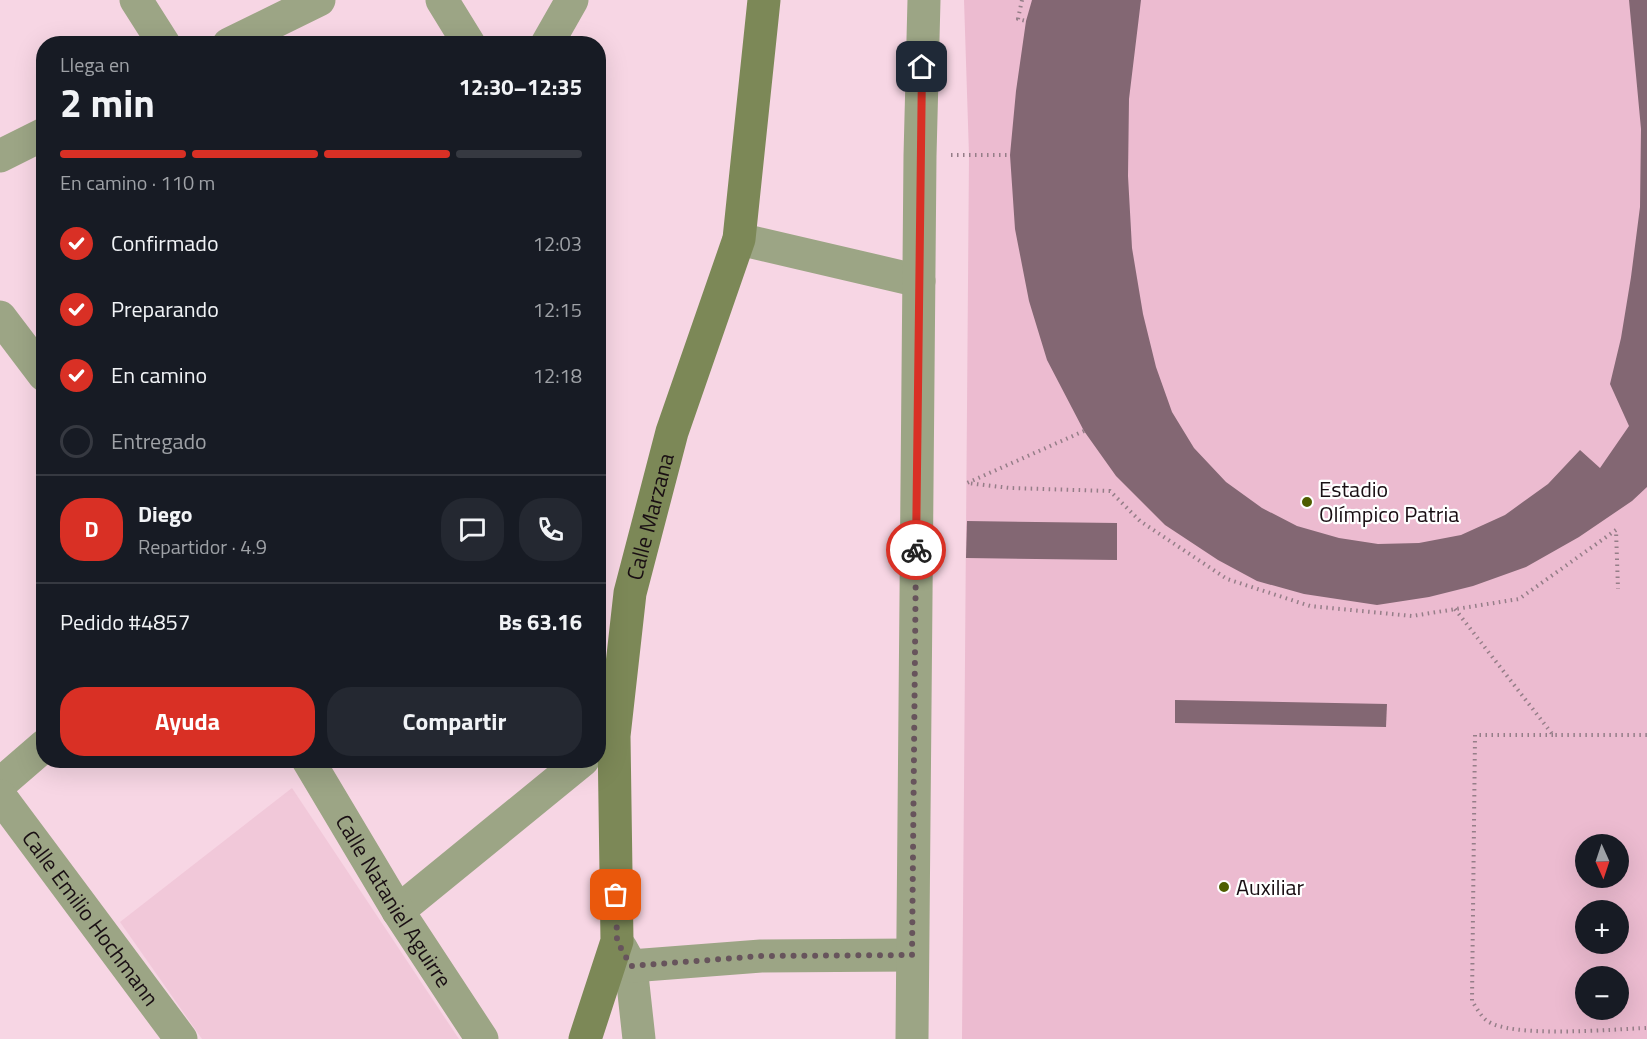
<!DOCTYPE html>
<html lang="es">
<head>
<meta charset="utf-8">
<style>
	body { margin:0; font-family:"Titillium Web",sans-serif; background:#242831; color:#f1f3f6; height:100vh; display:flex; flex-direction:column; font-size:22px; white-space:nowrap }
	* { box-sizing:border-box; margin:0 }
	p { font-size:20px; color:#9ea1a6 }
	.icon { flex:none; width:33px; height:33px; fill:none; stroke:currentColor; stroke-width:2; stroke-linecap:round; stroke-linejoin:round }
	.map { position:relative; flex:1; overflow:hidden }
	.details { position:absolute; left:36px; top:36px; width:570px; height:732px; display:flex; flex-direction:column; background:#171b24; border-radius:24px; box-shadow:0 6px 24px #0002 }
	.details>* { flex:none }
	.needle { width:39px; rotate:177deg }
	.controls { position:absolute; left:1575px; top:834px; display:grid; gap:12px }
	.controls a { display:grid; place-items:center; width:54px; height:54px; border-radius:50%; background:#171b24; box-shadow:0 6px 24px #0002; font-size:30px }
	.pin { position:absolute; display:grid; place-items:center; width:51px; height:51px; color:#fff; margin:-26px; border-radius:12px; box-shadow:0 3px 9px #0006 }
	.courier { position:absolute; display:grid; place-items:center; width:60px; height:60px; margin:-30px; border:4px solid #d93025; border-radius:50%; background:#fff; color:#222; box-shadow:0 2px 8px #0007 }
	.overview em { font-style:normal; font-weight:700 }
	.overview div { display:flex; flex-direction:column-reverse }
	.overview { display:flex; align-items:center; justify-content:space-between; height:102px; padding:0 24px }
	h1 { font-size:39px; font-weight:700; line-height:45px }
	.bar { display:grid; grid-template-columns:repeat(4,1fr); gap:9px 6px; align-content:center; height:72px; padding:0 24px }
	.bar i { height:8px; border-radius:4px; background:#363941 }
	.bar .current { background:#d93025 }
	.bar p { grid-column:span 4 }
	.line { display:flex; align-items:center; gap:15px; padding:0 24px; border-top:2px solid #363941 }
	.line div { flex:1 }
	.round { display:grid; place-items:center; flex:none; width:63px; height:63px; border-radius:24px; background:#242831 }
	ol { padding:0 24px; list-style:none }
	li { display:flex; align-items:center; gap:18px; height:66px }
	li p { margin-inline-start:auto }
	li .icon { padding:6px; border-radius:50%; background:#d93025; color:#fff; stroke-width:4 }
	li:last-child { color:#9ea1a6 }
	li i { width:33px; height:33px; border:3px solid #363941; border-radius:50% }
	.cta { display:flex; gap:12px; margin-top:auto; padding:12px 24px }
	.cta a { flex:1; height:69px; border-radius:24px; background:#d93025; color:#fff; font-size:24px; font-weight:700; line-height:69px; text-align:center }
	.cta a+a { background:#242831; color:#f1f3f6 }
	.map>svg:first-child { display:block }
	.built { fill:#f1c8d9 }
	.green { fill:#ecbbd0; fill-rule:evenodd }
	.building { fill:#836773 }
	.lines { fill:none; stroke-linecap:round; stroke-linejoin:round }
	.path { stroke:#957e88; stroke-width:4; stroke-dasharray:1.5 4.5; stroke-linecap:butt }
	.minor { stroke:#9ca585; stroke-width:33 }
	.tertiary { stroke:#9ca585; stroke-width:33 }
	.secondary { stroke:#7c8857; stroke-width:33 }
	.done { stroke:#67545c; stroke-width:6; stroke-dasharray:0 10.8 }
	.route { stroke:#d93025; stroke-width:8 }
	.poi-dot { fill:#4e5d00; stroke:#fff; stroke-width:2 }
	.labels { text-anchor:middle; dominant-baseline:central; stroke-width:4.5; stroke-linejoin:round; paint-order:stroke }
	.poi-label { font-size:22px; fill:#190e13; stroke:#fff; text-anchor:start }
	.street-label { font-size:22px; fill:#190e13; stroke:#fff }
</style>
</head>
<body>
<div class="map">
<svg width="1647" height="1039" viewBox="0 0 1647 1039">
	<rect width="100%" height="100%" fill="#f7d6e4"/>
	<polygon class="built" points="292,788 459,1039 202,1039 120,922"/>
	<path class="green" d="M964 0H1647V1039H962L969 155ZM1586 844H1618V878H1586ZM1586 910H1618V944H1586ZM1586 976H1618V1010H1586Z"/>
	<g class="building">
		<polygon points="1032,0 1141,0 1129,99 1128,176 1132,248 1143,314 1156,367 1172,412 1194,448 1226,482 1262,508 1297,526 1339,538 1378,544 1419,543 1461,535 1505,515 1548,484 1580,450 1600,468 1629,426 1610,384 1621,338 1631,277 1640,207 1641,129 1629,0 1647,0 1647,487 1632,501 1579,537 1526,567 1473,586 1429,597 1377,605 1304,594 1257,581 1218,560 1165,525 1116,476 1084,431 1047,360 1029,301 1015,229 1010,155 1016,91 1026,21"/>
		<polygon points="967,521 1117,523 1117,560 966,558"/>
		<polygon points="1175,700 1387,704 1386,727 1175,723"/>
	</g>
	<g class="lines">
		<g class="path">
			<polyline points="1022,0 1018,19 1026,21"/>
			<polyline points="951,155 1010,155"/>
			<polyline points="1084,431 967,483 1010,488 1110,491 1140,521 1227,579 1310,606 1412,616 1519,599 1616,530 1618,589"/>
			<polyline points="1455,609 1553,735 1647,735"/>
			<path d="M1553 735H1475L1472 1001C1476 1007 1480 1015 1486 1020 1509 1039 1614 1029 1647 1028"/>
		</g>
		<g class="minor">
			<polyline points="442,0 469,44"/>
			<polyline points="547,44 572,0"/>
			<polyline points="739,239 919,281"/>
			<polyline points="0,784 44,746"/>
			<polyline points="398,911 583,760"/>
			<polyline points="621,948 631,966 639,1039"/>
			<polyline points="631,966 761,956 912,955"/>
			<polyline points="912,1039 920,156 924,0"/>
		</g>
		<g class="tertiary">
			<polyline points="136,0 164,44"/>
			<polyline points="229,44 319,0"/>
			<polyline points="0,156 44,134"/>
			<polyline points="0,317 44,375"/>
			<path id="s1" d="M308 760 398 911 482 1039"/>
			<path id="s2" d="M0 796 181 1039"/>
		</g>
		<path class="secondary" id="s3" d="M585 1039 617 941 614 736 630 593 672 432 739 239 764 0"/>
	</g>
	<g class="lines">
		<polyline class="done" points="616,895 617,941 631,966 761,956 912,955 916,550"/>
		<polyline class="route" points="916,550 922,67"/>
	</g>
	<g class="poi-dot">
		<circle cx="1307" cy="502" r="6"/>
		<circle cx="1224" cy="887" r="6"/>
	</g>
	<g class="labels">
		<g class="poi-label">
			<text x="1319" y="489">Estadio<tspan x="1319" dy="25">Olímpico Patria</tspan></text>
			<text x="1236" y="887">Auxiliar</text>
		</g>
		<g class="street-label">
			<text stroke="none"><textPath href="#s3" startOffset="531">Calle Marzana</textPath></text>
			<text stroke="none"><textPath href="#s1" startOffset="165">Calle Nataniel Aguirre</textPath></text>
			<text stroke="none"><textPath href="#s2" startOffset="152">Calle Emilio Hochmann</textPath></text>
		</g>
	</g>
</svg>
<div class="controls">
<a><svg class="needle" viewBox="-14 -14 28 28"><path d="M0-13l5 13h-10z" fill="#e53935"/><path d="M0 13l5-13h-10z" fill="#9ea1a6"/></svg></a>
<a>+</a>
<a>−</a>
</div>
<div class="pin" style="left:616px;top:895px;background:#ea580c"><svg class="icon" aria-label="bag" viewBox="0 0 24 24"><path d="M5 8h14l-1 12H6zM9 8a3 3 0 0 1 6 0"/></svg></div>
<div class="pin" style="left:922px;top:67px;background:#1f2937"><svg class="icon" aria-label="home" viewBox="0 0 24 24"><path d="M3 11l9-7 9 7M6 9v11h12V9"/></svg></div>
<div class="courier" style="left:916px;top:550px"><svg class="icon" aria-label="bike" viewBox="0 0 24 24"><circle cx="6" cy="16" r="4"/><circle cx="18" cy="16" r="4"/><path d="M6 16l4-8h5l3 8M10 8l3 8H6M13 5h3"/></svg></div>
<section class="details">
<div class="overview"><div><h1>2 min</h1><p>Llega en</p></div><em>12:30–12:35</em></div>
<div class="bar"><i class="current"></i><i class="current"></i><i class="current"></i><i></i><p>En camino · 110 m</p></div>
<ol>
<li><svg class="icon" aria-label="check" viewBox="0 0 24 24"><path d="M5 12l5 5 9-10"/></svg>Confirmado<p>12:03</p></li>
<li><svg class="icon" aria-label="check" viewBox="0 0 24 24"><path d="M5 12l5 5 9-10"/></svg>Preparando<p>12:15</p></li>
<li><svg class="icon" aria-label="check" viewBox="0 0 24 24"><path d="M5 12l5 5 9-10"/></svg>En camino<p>12:18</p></li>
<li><i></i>Entregado</li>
</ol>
<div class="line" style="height:108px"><b class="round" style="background:#d93025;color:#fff">D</b><div><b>Diego</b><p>Repartidor · 4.9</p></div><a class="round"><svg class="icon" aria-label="chat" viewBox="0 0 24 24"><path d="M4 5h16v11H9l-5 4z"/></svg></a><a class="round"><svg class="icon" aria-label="phone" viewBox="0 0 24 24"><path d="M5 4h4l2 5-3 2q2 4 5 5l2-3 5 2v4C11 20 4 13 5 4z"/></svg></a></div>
<div class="line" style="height:78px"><div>Pedido #4857</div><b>Bs 63.16</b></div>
<div class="cta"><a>Ayuda</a><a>Compartir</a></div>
</section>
</div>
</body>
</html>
